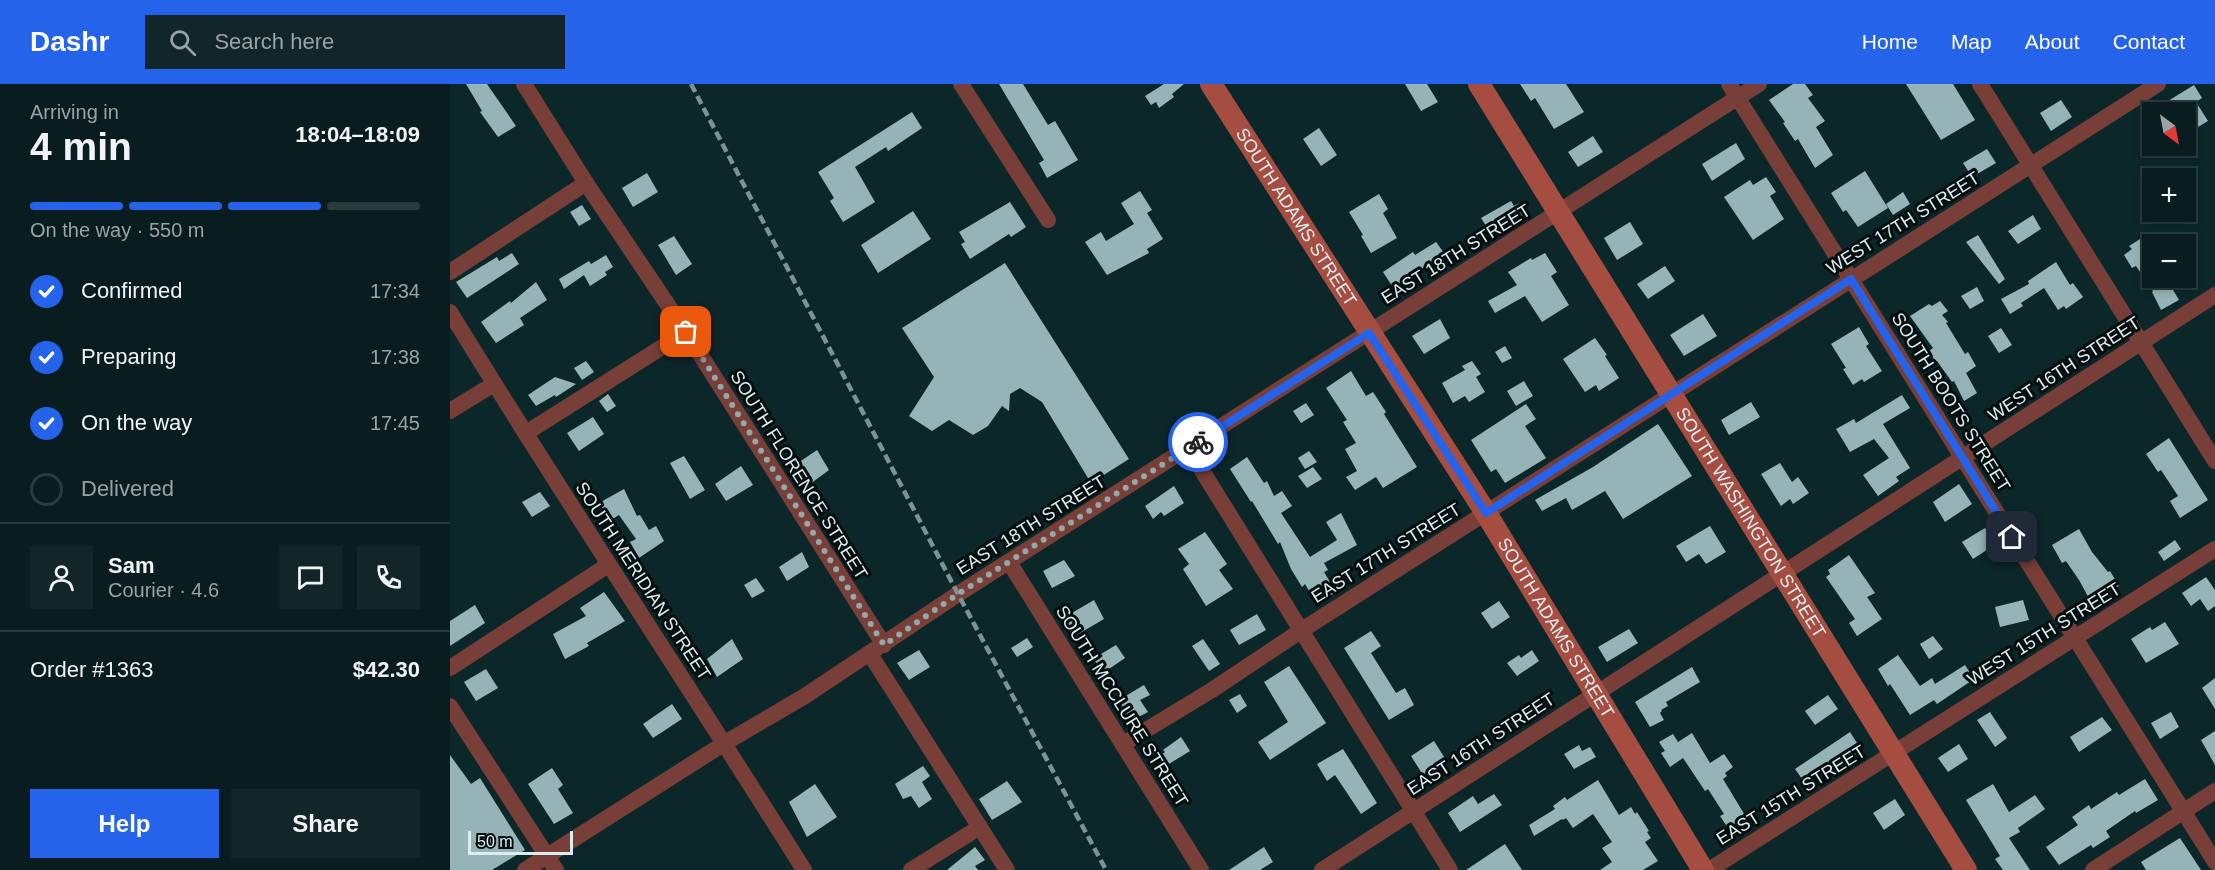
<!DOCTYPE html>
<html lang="en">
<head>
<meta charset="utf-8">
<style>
	body { margin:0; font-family:Helvetica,sans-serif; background:#122629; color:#f1f3f6; height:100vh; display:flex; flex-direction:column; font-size:22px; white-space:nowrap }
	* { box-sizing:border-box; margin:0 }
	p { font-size:20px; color:#99a2a5 }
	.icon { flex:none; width:33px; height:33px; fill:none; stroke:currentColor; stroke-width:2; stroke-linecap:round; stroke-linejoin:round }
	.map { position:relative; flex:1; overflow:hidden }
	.sheet { display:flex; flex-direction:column; background:#091d20; width:450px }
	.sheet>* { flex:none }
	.needle { width:39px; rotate:148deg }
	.buttons { position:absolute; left:1692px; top:18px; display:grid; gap:12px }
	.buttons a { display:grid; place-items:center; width:54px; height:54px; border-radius:0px; background:#091d20; box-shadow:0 3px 9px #0003,0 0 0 2px #293b3e; font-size:30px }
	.scale { position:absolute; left:18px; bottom:15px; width:105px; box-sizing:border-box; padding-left:6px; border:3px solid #ddecee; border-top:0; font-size:16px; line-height:21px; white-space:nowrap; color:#ddecee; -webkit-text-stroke:4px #040e0f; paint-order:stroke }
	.pin { position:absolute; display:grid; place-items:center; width:51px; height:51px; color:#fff; margin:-26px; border-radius:12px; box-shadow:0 3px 9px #0006 }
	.courier { position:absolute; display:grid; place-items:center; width:60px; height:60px; margin:-30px; border:4px solid #2563eb; border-radius:50%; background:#fff; color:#222; box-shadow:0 2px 8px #0007 }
	.summary em { font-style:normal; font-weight:700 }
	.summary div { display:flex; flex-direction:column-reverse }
	.summary { display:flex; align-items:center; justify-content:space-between; height:102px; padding:0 30px }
	h1 { font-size:39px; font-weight:700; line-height:45px }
	.bar { display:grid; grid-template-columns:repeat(4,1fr); gap:9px 6px; align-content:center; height:72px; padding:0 30px }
	.bar i { height:8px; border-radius:4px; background:#293b3e }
	.bar .active { background:#2563eb }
	.bar p { grid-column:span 4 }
	.line { display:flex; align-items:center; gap:15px; padding:0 30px; border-top:2px solid #293b3e }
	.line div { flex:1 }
	.round { display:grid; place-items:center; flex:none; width:63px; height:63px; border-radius:0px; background:#122629 }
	ol { padding:0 30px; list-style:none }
	li { display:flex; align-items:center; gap:18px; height:66px }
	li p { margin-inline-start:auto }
	li .icon { padding:6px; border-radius:50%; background:#2563eb; color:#fff; stroke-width:4 }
	li:last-child { color:#99a2a5 }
	li i { width:33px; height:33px; border:3px solid #293b3e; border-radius:50% }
	.primary-button { display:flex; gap:12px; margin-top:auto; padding:12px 30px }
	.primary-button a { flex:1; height:69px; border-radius:0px; background:#2563eb; color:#fff; font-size:24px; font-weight:700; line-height:69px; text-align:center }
	.primary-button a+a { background:#122629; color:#f1f3f6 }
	header { display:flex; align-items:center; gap:36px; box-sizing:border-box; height:84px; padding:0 30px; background:#2563eb; color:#fff }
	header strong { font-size:28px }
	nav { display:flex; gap:33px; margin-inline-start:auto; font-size:21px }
	.search { width:420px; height:54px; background:#122629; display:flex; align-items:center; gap:15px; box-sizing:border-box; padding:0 21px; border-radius:0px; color:#99a2a5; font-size:22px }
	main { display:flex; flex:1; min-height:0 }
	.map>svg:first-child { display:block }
	.building { fill:#96b4b7 }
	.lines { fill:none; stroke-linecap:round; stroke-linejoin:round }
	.minor { stroke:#783f38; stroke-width:16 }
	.secondary { stroke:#a64d42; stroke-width:22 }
	.rail { stroke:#7e9295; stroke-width:4.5; stroke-dasharray:9 4.5; stroke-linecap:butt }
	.done { stroke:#94a7a9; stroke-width:6; stroke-dasharray:0 10.8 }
	.route { stroke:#2563eb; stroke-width:8 }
	.labels { text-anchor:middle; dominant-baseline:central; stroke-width:6; stroke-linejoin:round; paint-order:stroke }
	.street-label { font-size:18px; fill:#ddecee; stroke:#040e0f }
</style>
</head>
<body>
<header>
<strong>Dashr</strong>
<div class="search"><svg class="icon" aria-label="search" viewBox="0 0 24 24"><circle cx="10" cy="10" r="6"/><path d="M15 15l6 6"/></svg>Search here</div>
<nav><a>Home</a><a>Map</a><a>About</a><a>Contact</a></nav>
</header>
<main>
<section class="sheet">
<div class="summary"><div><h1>4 min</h1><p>Arriving in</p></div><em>18:04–18:09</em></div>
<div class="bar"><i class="active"></i><i class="active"></i><i class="active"></i><i></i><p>On the way · 550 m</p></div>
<ol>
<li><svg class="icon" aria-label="check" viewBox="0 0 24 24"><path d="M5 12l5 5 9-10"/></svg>Confirmed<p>17:34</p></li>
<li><svg class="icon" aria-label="check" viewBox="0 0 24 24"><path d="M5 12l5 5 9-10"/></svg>Preparing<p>17:38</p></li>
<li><svg class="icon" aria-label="check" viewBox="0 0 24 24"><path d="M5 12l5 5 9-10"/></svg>On the way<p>17:45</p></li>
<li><i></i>Delivered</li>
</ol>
<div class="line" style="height:108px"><a class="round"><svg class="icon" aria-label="person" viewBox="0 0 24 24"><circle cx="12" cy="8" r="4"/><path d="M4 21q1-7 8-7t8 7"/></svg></a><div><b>Sam</b><p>Courier · 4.6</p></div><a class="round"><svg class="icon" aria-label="chat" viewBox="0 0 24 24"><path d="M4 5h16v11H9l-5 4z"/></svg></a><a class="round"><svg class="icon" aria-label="phone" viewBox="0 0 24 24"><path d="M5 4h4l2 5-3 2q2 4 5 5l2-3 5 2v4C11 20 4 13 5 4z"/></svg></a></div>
<div class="line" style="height:78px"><div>Order #1363</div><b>$42.30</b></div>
<div class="primary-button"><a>Help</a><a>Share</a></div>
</section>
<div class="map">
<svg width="1765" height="786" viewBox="0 0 1765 786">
	<rect width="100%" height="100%" fill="#0c272a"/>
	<g class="building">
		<polygon points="16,0 37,0 66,42 48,53 30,28 32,27"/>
		<polygon points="549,0 573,0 598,41 605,37 628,76 597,94 589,79 594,76"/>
		<polygon points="714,0 734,0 722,10 724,13 709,24 706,18 701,21 695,12"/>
		<polygon points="955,0 977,0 988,18 971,27"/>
		<polygon points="1070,0 1116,0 1134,28 1104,45 1085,14 1081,17"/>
		<polygon points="1343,0 1355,0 1363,11 1358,14 1375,37 1366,43 1383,71 1365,84 1348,55 1345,57 1333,39 1335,38 1319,16"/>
		<polygon points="1456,0 1503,0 1525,36 1491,56"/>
		<polygon points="1744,1 1752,14 1746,18 1758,37 1736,50 1736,28 1726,28 1718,17"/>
		<polygon points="1611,16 1622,33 1601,47 1590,29"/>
		<polygon points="462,28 472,44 438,67 436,63 405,83 425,118 393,138 380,117 384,114 368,88"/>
		<polygon points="869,44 887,71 871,82 853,55"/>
		<polygon points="1143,52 1153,68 1128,83 1118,68"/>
		<polygon points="1286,59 1295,75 1262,97 1252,80"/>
		<polygon points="1537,65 1546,79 1522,93 1513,79"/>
		<polygon points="1415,87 1438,124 1408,143 1396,126 1393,128 1381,109"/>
		<polygon points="197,89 208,108 183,123 172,104"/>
		<polygon points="1316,93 1326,108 1320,112 1334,135 1303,156 1274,113 1300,96 1303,101"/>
		<polygon points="690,107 702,126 697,129 713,155 697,165 699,169 657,191 635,158 651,148 656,157 684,140 671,119"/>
		<polygon points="1453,108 1460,120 1443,131 1436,120"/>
		<polygon points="929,110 938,125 933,129 947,154 921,169 911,152 913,151 899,128"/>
		<polygon points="1061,117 1064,122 1070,119 1078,131 1043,153 1031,134"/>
		<polygon points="560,118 576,143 561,153 559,150 520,175 511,160 515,158 509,148"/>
		<polygon points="132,121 141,135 129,142 120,128"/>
		<polygon points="463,127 481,155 428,189 411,161"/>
		<polygon points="1583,131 1591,145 1568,160 1558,147"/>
		<polygon points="1180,138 1193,160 1167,176 1154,154"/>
		<polygon points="1698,150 1702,157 1702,194 1716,194 1729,216 1711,226 1702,208 1703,207 1686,182 1682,184 1674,171 1682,165 1679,162"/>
		<polygon points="1528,151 1555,195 1549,200 1516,158"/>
		<polygon points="224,152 242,180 226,191 208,161"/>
		<polygon points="986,158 994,169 944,205 933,188 963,168 965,171"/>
		<polygon points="62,169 69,180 17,214 6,198 47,173 49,177"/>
		<polygon points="1095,169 1107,188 1101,192 1119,221 1092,238 1075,212 1045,229 1038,217 1067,201 1058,188 1081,174 1082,176"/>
		<polygon points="156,171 163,183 155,188 157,191 140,202 134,191 114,205 109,195 139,177 141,180"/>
		<polygon points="1606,178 1620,201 1623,199 1633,213 1616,225 1614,222 1608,226 1594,204 1571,219 1573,222 1560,230 1551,215 1579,200 1578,197"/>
		<polygon points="555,179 679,375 641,399 592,318 570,304 560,310 559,327 552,322 538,342 523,351 499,336 482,347 459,332 484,293 452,244"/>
		<polygon points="1215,182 1225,197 1198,215 1187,200"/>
		<polygon points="86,198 97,216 70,234 74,241 46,259 31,238 60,217 61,219"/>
		<polygon points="1527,203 1534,217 1520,225 1511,212"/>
		<polygon points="1490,217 1498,227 1492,231 1498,238 1496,239 1515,270 1518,268 1526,282 1516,289 1527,309 1514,317 1504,297 1502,298 1487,277 1485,277 1479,267 1483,264 1460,232 1479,220 1482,222"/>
		<polygon points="1253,230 1267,252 1234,272 1220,251"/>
		<polygon points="990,235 1000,254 974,270 962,252"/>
		<polygon points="1409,243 1419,260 1416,262 1432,287 1414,298 1412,295 1403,301 1393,285 1396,284 1381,260"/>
		<polygon points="1551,244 1562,261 1549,269 1538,252"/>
		<polygon points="1145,254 1157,271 1155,272 1169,294 1149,307 1146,301 1135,308 1113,275"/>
		<polygon points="1055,262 1062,274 1052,279 1045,268"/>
		<polygon points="136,277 144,288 132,296 124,284"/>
		<polygon points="1022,277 1031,290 1026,293 1035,308 1019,318 1015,312 1003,319 992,299 1015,286 1012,282"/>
		<polygon points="901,287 916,312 923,308 936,328 934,330 967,383 933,404 926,393 905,406 896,393 907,387 895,365 906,359 893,338 897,336 876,304"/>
		<polygon points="105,293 126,300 106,313 105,311 86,322 78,311"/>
		<polygon points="1074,297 1083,312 1066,322 1057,307"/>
		<polygon points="158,310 166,322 157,328 149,317"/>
		<polygon points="1452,311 1460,324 1433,340 1460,384 1446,393 1449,397 1428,412 1413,391 1439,374 1424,355 1400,368 1386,345 1404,335 1406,339"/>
		<polygon points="1301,318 1310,333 1279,351 1271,336"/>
		<polygon points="856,319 864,331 851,339 843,327"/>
		<polygon points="1076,320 1086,335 1075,342 1096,374 1055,399 1046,385 1041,388 1021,356"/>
		<polygon points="143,333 154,350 129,367 117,349"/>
		<polygon points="1208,340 1242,392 1173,435 1155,407 1122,426 1116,414 1092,427 1085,416 1143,383"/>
		<polygon points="1719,354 1758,416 1730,434 1720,417 1728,412 1711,386 1708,388 1696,370"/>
		<polygon points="367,366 379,386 352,406 339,385"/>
		<polygon points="859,367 867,378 855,385 848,374"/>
		<polygon points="234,372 255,406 240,415 220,379"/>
		<polygon points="797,373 814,399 817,397 824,412 832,407 842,422 831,429 860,473 887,456 876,438 891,429 907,461 874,479 878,486 874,488 886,508 876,514 871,506 862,512 855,500 852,503 841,485 830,458 828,460 802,417 801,418 780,385"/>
		<polygon points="1330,379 1342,398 1348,393 1359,409 1343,420 1340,415 1331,422 1311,390"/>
		<polygon points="291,382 303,401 276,417 265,400"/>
		<polygon points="863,383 872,395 857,404 848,392"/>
		<polygon points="1509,400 1522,420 1495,438 1483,418"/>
		<polygon points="724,402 734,419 714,432 711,428 703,435 695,422"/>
		<polygon points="174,405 187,432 190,431 199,446 206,442 214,457 189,474 180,458 186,455 169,431 161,436 149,419"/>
		<polygon points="90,408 100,422 82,433 72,418"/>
		<polygon points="1260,442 1276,468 1256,480 1249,470 1236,478 1226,462"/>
		<polygon points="1535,444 1546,460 1523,475 1512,458"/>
		<polygon points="1629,445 1642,468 1658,488 1660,487 1669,502 1641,518 1629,496 1616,477 1612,479 1602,461"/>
		<polygon points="755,448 777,480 769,486 783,505 756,522 733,485 739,480 728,465"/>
		<polygon points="1725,456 1731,465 1714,477 1708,468"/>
		<polygon points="352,468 359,483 337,497 329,483"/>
		<polygon points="1399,471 1425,509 1417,513 1432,535 1407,552 1399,539 1405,535 1376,493 1380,490 1378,486"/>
		<polygon points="614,476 625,492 602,504 593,487"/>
		<polygon points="1756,493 1765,506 1765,522 1758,527 1750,515 1741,522 1732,509"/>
		<polygon points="306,494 315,507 302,514 294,501"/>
		<polygon points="154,508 175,537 137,559 139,562 115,575 103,550 136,532 130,524"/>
		<polygon points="644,516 654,535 625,552 615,533"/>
		<polygon points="1573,516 1579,536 1550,543 1545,523"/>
		<polygon points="1049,517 1060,533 1042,545 1031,529"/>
		<polygon points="25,521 35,539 0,562 0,537"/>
		<polygon points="807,530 816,546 789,561 780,546"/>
		<polygon points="1715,538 1729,560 1696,579 1681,555 1700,543 1702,546"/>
		<polygon points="1179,545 1188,559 1157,578 1148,563"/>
		<polygon points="921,547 931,562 921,569 946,609 955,604 964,621 939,636 894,564"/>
		<polygon points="1483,552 1493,565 1479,575 1470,560"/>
		<polygon points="577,554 583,563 567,573 561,564"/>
		<polygon points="282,555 293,575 267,593 257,575"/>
		<polygon points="753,555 770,580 759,587 742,562"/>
		<polygon points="666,561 675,574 653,589 645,577 653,572 651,570"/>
		<polygon points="469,566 480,583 459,596 447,579"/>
		<polygon points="1082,566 1089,577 1067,592 1057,579 1069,571 1071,574"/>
		<polygon points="1448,571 1470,602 1482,594 1485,600 1515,581 1524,595 1487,620 1484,616 1460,631 1440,600 1438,602 1428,585"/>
		<polygon points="839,582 876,639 820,676 808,658 838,638 814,598"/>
		<polygon points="1242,583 1250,598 1216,618 1218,622 1211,626 1212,627 1210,629 1214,636 1200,643 1185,618"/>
		<polygon points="36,585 48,604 26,617 14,598"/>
		<polygon points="1765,594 1765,625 1752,604"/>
		<polygon points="694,601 700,611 690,616 698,628 681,637 669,616"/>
		<polygon points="790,610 797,622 787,629 779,616"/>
		<polygon points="1378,611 1388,625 1365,641 1355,627"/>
		<polygon points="222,620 232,635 203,654 193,640"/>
		<polygon points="1540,628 1557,654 1545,663 1527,636"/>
		<polygon points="1721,628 1729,643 1710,655 1701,639"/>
		<polygon points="1652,633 1662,646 1629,668 1620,653"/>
		<polygon points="1765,647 1765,681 1751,656"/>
		<polygon points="1400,648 1412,667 1355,699 1345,685"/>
		<polygon points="1242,649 1260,679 1274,670 1283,683 1275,689 1277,692 1273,695 1296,733 1278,744 1270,732 1274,730 1258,705 1255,707 1233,674 1220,683 1211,669 1215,667 1209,658 1223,650 1228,658"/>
		<polygon points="731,653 740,667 714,683 707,674 715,668 713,666"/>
		<polygon points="984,657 996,676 973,691 961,672"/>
		<polygon points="1509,660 1518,675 1498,688 1488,674"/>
		<polygon points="1129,661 1132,667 1140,663 1146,673 1124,685 1114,670"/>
		<polygon points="893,665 927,719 911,730 885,691 877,697 867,680"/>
		<polygon points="0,671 21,700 30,694 75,766 42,786 0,786"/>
		<polygon points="473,682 480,692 472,698 482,715 469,724 461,712 453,715 445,700"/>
		<polygon points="102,684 113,701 108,705 123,729 104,740 78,700"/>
		<polygon points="1695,695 1708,716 1686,729 1685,727 1656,747 1660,753 1643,764 1641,761 1609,781 1596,763 1628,741 1622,733 1639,721 1641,725 1667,708 1669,711"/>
		<polygon points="1148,696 1169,731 1181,723 1185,730 1187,728 1199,747 1197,748 1201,754 1195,758 1208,777 1193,786 1150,786 1162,778 1152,764 1162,758 1143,730 1123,744 1116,734 1113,736 1112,735 1084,752 1079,741 1105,725 1103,722 1115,713 1117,716"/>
		<polygon points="557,697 572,718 542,736 529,715"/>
		<polygon points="365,700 387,733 357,753 339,718"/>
		<polygon points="1543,700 1559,728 1585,711 1595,725 1568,744 1570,748 1559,754 1580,786 1553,786 1545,775 1550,772 1516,716"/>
		<polygon points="1044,710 1052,721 1010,748 998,729 1023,712 1028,720"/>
		<polygon points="1445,715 1455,731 1434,746 1423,729"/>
		<polygon points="1730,754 1751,786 1696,786 1691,778"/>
		<polygon points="1055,760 1072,786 1016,786"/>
		<polygon points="525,763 535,776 525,782 528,786 497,786"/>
		<polygon points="814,763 823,778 810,786 779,786"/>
	</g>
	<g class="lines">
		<g class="minor">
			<polyline points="74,0 136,99 236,248 434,561"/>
			<polyline points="511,0 598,136"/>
			<polyline points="1279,0 1765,778"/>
			<polyline points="1530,0 1765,377"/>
			<polyline points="0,188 136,99"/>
			<path d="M0 228C115 416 237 599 354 786"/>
			<polyline points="0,327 44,300"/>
			<polyline points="76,349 236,248"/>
			<polyline points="738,364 1000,786"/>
			<polyline points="559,478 751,786"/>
			<polyline points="420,570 557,786"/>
			<polyline points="0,584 158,481"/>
			<polyline points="0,622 106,786"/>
			<polyline points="673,660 762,606 852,546 1708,0"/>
			<polyline points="75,786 275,659 355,612 508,510 1309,0"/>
			<polyline points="461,786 530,743"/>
			<polyline points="872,786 1765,211"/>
			<polyline points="1259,786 1765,465"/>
			<polyline points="1643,786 1765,707"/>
		</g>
		<g class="secondary">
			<path id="s1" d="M761 0 1036 429 1253 786"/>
			<path id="s2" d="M1029 0 1516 786"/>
		</g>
		<polyline class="rail" points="241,0 508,510 656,786"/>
	</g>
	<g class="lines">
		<polyline class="done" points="236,248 434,561 508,510 748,358"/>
		<polyline class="route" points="748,358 919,249 1036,429 1401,195 1562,453"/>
	</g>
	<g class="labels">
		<g class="street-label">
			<text stroke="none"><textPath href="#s1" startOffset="158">SOUTH ADAMS STREET</textPath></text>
			<text transform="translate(1453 139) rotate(-32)">WEST 17TH STREET</text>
			<text transform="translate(1006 170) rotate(-32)">EAST 18TH STREET</text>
			<text transform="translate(1614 285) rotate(-33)">WEST 16TH STREET</text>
			<text transform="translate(1501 318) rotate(58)">SOUTH BOOTS STREET</text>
			<text transform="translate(349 391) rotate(58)">SOUTH FLORENCE STREET</text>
			<text stroke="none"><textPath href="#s2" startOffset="516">SOUTH WASHINGTON STREET</textPath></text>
			<text transform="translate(581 441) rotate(-32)">EAST 18TH STREET</text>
			<text transform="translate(936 469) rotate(-32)">EAST 17TH STREET</text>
			<text transform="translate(193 497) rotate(57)">SOUTH MERIDIAN STREET</text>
			<text stroke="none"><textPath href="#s1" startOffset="644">SOUTH ADAMS STREET</textPath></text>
			<text transform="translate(1594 550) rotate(-32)">WEST 15TH STREET</text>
			<text transform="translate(672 622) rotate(58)">SOUTH MCCLURE STREET</text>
			<text transform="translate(1031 660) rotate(-33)">EAST 16TH STREET</text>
			<text transform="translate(1341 711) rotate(-32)">EAST 15TH STREET</text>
		</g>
	</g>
</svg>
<div class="buttons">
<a><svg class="needle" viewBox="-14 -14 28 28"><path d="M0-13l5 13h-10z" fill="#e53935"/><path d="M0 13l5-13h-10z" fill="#99a2a5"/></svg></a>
<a>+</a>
<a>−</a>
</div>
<div class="scale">50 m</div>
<div class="pin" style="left:236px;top:248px;background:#ea580c"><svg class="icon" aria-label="bag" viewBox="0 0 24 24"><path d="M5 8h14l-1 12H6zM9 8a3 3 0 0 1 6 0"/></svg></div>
<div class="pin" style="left:1562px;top:453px;background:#1f2937"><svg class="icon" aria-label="home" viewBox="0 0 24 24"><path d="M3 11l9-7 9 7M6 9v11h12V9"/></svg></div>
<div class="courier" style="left:748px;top:358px"><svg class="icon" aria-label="bike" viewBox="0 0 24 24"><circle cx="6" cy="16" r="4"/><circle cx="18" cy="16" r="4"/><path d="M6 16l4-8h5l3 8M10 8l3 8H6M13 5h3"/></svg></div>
</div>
</main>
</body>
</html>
